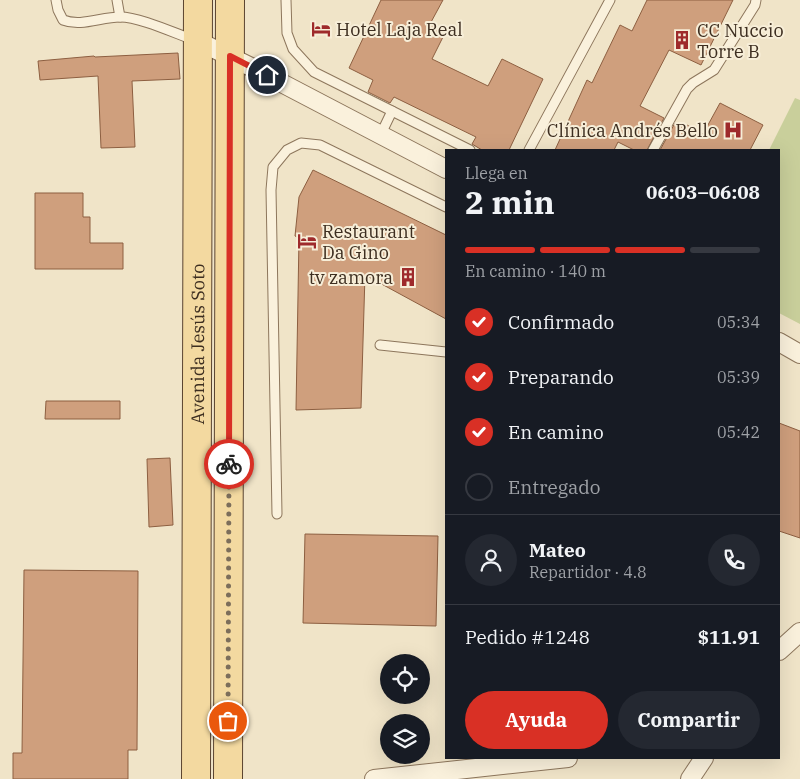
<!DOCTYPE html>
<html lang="es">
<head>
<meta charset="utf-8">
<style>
	body { margin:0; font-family:"IBM Plex Serif",serif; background:#242831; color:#f1f3f6; height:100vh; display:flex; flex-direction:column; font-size:19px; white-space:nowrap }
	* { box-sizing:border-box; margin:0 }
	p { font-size:16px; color:#9ea1a6 }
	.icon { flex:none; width:28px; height:28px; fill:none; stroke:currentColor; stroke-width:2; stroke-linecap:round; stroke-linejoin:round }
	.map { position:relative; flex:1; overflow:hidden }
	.sheet { position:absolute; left:445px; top:149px; width:335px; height:610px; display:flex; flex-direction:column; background:#171b24; border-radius:0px; box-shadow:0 5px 20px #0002 }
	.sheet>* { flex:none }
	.buttons { position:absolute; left:380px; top:654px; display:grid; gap:10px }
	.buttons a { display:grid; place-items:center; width:50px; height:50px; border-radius:50%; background:#171b24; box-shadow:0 5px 20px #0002; font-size:25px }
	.pin { position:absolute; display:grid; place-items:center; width:42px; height:42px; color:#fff; margin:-21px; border:2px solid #fff; border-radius:50%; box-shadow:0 1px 5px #0007 }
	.courier { position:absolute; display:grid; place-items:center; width:50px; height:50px; margin:-25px; border:4px solid #d93025; border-radius:50%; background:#fff; color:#222; box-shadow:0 1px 6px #0007 }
	.summary em { font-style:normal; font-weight:700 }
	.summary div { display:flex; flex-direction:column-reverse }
	.summary { display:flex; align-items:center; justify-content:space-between; height:85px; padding:0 20px }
	h1 { font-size:32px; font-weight:700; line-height:38px }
	.bar { display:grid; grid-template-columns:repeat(4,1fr); gap:8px 5px; align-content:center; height:60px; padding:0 20px }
	.bar i { height:6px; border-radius:4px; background:#363941 }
	.bar .current { background:#d93025 }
	.bar p { grid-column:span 4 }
	.line { display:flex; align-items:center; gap:12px; padding:0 20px; border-top:1px solid #363941 }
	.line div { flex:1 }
	.round { display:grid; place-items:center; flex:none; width:52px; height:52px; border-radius:26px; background:#242831 }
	ol { padding:0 20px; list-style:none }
	li { display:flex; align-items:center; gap:15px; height:55px }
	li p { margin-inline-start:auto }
	li .icon { padding:5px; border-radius:50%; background:#d93025; color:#fff; stroke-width:4 }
	li:last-child { color:#9ea1a6 }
	li i { width:28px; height:28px; border:2px solid #363941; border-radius:50% }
	.button { display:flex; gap:10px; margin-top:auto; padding:10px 20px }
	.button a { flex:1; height:58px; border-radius:30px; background:#d93025; color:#fff; font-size:20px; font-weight:700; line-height:58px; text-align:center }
	.button a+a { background:#242831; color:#f1f3f6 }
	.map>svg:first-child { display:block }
	.green { fill:#c9cf9b }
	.building { fill:#cf9f7d; stroke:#8d5f41 }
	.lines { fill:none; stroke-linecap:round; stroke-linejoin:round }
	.lane-casing { stroke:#8d765c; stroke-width:11 }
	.street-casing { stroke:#8d765c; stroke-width:20 }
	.primary-casing { stroke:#5b4430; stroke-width:30 }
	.lane { stroke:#faf1dc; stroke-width:9 }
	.street { stroke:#faf1dc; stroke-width:18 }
	.primary { stroke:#f3d9a0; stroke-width:28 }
	.done { stroke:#7c6e5b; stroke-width:5; stroke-dasharray:0 9 }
	.route { stroke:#d93025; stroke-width:6 }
	.labels { text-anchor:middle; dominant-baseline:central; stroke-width:4; stroke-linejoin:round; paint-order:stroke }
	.poi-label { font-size:18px; fill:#3d2e20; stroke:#f7eed8; text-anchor:start }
	.street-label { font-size:18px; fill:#3d2e20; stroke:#f7eed8 }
</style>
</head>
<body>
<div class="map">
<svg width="800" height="779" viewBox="0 0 800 779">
	<rect width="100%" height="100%" fill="#f0e4c8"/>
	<polygon class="green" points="795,98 800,100 800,324 779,313 779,150 769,150"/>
	<g class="building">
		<polygon points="381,0 443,0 430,24 446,31 432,59 488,86 502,59 543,79 509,150 482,150 472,144 476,137 394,97 390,103 368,92 373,80 349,68"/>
		<polygon points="647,0 733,0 701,65 669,50 640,106 664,118 647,150 634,150 618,142 614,150 555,150 587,80 592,83 620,25 632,31"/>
		<polygon points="178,53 180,79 132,81 135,147 101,148 98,76 40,80 38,61 94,56 95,57"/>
		<polygon points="720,103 763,125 750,150 660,150 675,123 685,128 687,125 703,134"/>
		<polygon points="313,170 446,235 446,319 365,275 361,408 296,410 299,238 295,236 299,197"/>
		<polygon points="35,193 83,193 83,217 90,217 90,243 123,243 123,269 35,269"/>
		<polygon points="46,401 120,401 120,419 45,419"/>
		<polygon points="779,423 800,431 800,538 779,531"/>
		<polygon points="170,458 173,525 149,527 147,459"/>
		<polygon points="305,534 438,536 436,626 303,623"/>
		<polygon points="24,570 138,571 137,750 128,750 128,779 13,779 13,753 22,753"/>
	</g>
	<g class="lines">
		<g class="lane-casing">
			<g id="lane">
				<path d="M56 0 58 10 63 20C81 27 101 17 120 17 140 17 174 33 194 40"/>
				<polyline points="117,0 120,17"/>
				<polyline points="286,0 287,33 293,49 314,72 470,150"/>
				<polyline points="380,136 392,111"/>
				<polyline points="529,150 610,0"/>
				<polyline points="653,150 687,89 693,83 714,70 755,5 756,0"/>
				<polyline points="380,345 446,352"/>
				<polyline points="277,514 271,190 273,167 287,150 301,143 320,145 446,207"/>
			</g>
		</g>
		<g class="street-casing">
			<g id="street">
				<polyline points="198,41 251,67 446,169"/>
				<polyline points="779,342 800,354"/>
				<polyline points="779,651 800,632"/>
				<polyline points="374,779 568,758"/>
				<polyline points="690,779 704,758"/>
			</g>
		</g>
		<g class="primary-casing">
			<g id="primary">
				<path id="s1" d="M196 779 198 0"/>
				<polyline points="228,779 230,0"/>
			</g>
		</g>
		<use href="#lane" class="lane"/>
		<use href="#street" class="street"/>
		<use href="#primary" class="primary"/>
	</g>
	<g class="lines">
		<polyline class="done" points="228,721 229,464"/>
		<polyline class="route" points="229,464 230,56 267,75"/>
	</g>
	<defs>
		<g id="hotel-bare" transform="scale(1.5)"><path d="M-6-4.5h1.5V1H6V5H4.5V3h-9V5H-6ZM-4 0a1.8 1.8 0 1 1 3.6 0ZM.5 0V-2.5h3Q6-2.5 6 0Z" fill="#9e2a2b" stroke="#f7eed8" stroke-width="2.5" paint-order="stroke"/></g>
		<g id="building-bare" transform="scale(1.5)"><path d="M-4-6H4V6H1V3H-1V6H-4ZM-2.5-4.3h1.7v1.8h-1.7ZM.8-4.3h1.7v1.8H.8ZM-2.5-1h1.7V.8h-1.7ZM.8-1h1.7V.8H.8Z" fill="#9e2a2b" stroke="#f7eed8" stroke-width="2.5" paint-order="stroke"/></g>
		<g id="hospital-bare" transform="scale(1.5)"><path d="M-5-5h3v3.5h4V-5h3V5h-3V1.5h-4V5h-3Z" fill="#9e2a2b" stroke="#f7eed8" stroke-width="2.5" paint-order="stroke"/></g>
	</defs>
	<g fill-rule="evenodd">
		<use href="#hotel-bare" x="321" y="29"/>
		<use href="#building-bare" x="682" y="40"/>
		<use href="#hospital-bare" x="733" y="130"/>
		<use href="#hotel-bare" x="307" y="241"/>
		<use href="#building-bare" x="408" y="277"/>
	</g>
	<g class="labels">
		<g class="poi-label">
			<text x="336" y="29">Hotel Laja Real</text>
			<text x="697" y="30">CC Nuccio<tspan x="697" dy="21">Torre B</tspan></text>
			<text x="718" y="130" text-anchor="end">Clínica Andrés Bello</text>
			<text x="322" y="231">Restaurant<tspan x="322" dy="21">Da Gino</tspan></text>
			<text x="393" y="277" text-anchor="end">tv zamora</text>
		</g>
		<g class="street-label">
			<text stroke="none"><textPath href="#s1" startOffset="435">Avenida Jesús Soto</textPath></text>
		</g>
	</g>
</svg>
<div class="buttons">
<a><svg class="icon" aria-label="locate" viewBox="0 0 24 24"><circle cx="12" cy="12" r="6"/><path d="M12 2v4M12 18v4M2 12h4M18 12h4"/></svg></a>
<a><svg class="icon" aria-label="layers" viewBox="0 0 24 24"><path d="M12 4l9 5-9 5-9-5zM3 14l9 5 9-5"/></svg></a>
</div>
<div class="pin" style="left:228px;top:721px;background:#ea580c"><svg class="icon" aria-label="bag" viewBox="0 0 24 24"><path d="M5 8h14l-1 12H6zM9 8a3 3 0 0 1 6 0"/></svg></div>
<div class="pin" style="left:267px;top:75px;background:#1f2937"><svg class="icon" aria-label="home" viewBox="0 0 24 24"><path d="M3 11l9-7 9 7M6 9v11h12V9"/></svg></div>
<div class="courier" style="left:229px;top:464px"><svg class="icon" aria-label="bike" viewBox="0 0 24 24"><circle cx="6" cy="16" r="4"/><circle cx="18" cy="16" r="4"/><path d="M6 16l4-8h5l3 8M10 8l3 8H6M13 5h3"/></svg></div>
<section class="sheet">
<div class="summary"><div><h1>2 min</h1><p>Llega en</p></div><em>06:03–06:08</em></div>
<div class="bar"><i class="current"></i><i class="current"></i><i class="current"></i><i></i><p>En camino · 140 m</p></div>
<ol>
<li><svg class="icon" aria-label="check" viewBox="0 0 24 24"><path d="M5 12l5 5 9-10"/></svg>Confirmado<p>05:34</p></li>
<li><svg class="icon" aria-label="check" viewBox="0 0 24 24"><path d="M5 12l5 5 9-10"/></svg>Preparando<p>05:39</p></li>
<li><svg class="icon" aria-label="check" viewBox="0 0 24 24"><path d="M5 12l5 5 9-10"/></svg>En camino<p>05:42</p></li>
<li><i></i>Entregado</li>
</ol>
<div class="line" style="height:90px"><a class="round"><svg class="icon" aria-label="person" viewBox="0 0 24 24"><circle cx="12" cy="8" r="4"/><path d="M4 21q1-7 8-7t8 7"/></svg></a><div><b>Mateo</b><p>Repartidor · 4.8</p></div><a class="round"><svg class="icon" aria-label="phone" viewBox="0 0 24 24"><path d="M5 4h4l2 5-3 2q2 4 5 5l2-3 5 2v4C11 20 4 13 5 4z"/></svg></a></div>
<div class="line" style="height:65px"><div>Pedido #1248</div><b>$11.91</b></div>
<div class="button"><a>Ayuda</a><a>Compartir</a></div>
</section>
</div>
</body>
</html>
